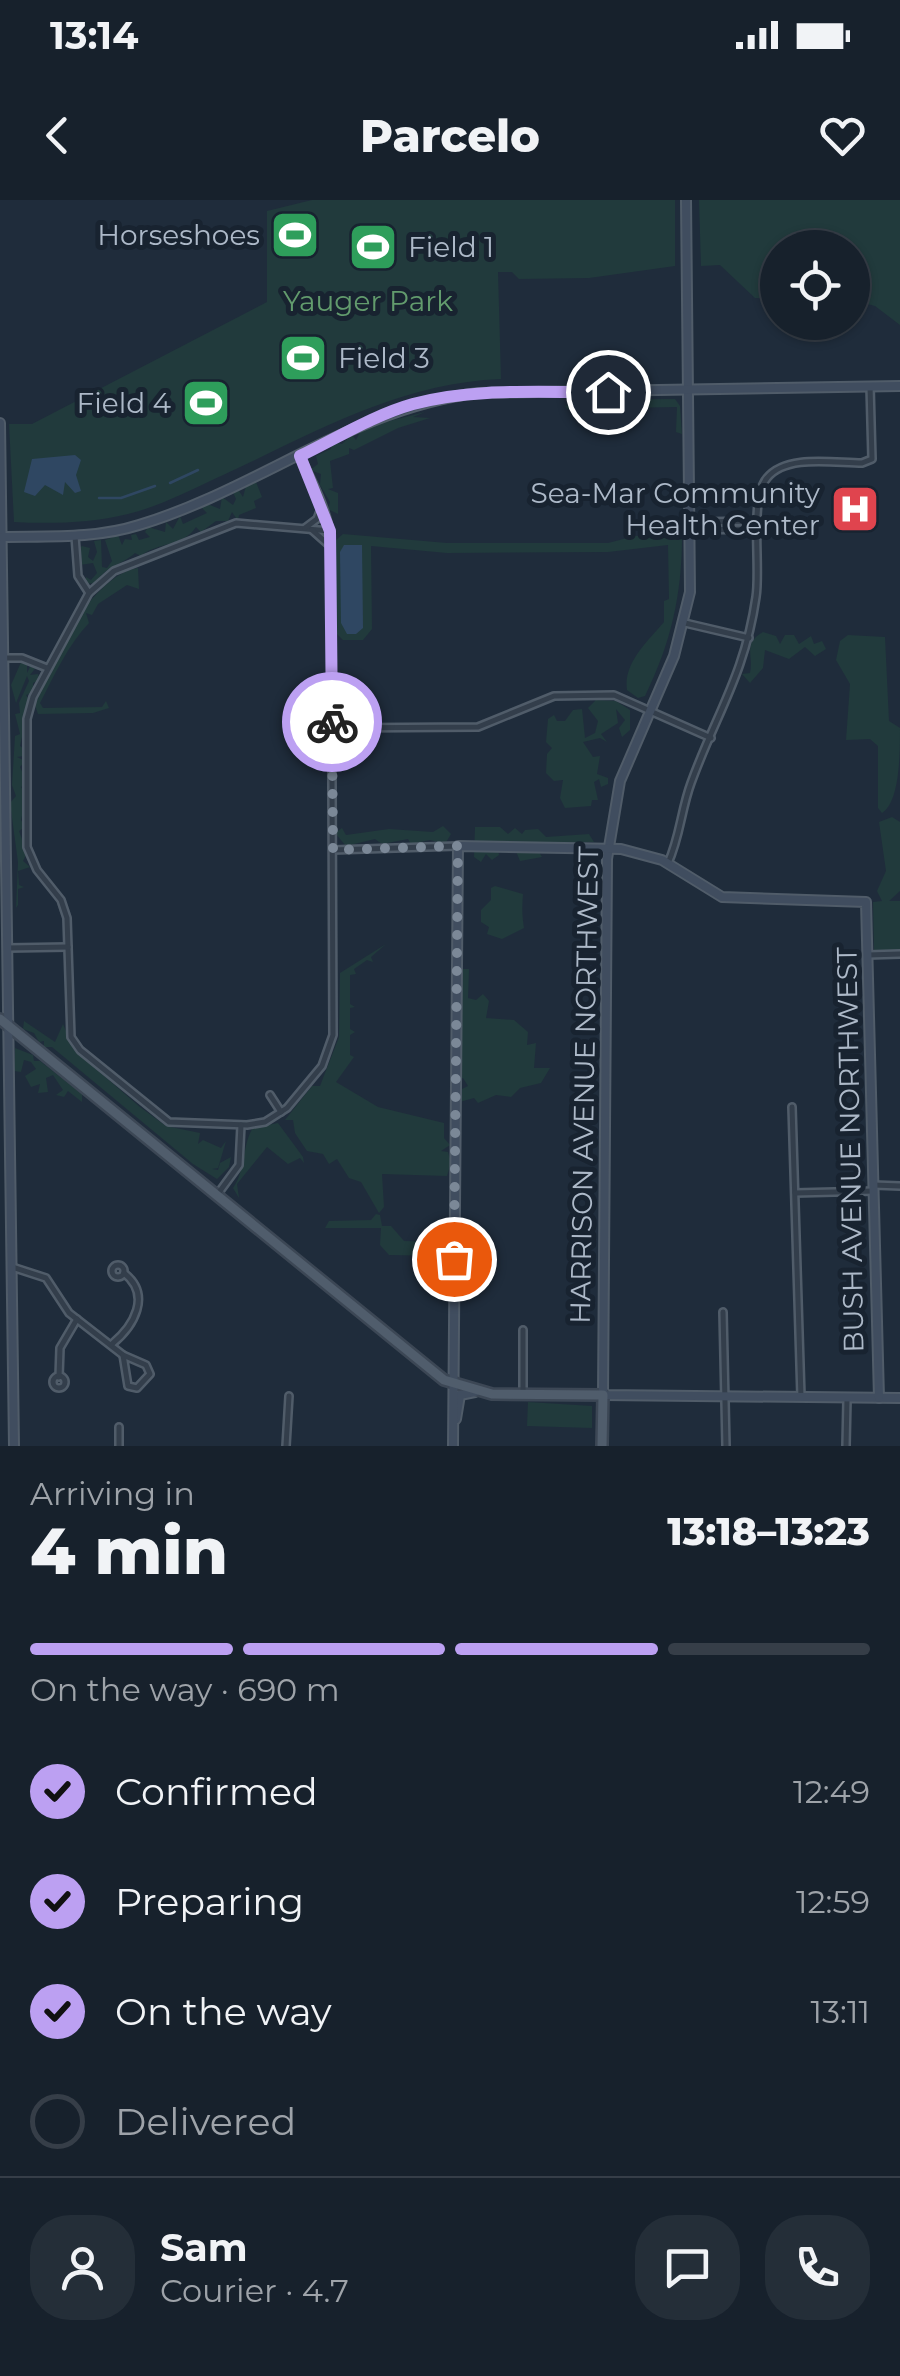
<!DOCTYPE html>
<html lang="en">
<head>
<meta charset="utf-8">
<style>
	body { margin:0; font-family:Montserrat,sans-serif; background:#242e38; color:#f1f3f6; height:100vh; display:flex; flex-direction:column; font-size:38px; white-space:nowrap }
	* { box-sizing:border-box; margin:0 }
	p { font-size:32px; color:#9ea3a9 }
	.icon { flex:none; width:55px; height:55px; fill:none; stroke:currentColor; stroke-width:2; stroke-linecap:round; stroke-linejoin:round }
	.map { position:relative; height:1246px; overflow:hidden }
	.sheet { display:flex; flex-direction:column; background:#17212c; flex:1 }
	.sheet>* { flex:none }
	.fabs { position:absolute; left:760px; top:30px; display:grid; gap:20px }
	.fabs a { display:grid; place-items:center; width:110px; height:110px; border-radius:50%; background:#17212c; box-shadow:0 2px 8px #0004,0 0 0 2px #363e48; font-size:50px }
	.pin { position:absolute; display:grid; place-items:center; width:85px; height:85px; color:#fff; margin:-42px; border:5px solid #fff; border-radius:50%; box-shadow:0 2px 10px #0007 }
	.courier { position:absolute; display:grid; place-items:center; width:100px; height:100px; margin:-50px; border:8px solid #bca0f2; border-radius:50%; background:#fff; color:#222; box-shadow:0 2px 12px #0007 }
	.headline em { font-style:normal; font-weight:800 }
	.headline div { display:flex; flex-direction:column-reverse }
	.headline { display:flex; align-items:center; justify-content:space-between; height:170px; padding:0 30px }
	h1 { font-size:65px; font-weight:800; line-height:75px }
	.bar { display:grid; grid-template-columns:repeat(4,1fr); gap:15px 10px; align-content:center; height:120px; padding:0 30px }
	.bar i { height:12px; border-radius:8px; background:#363e48 }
	.bar .on { background:#bca0f2 }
	.bar p { grid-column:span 4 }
	.line { display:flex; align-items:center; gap:25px; padding:0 30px; border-top:2px solid #363e48 }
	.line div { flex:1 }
	.round { display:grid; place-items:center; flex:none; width:105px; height:105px; border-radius:40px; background:#242e38 }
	ol { padding:0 30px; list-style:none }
	li { display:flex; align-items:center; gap:30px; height:110px }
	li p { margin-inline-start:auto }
	li .icon { padding:10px; border-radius:50%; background:#bca0f2; color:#111; stroke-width:4 }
	li:last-child { color:#9ea3a9 }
	li i { width:55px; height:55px; border:5px solid #363e48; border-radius:50% }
	.status { display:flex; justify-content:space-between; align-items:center; height:70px; padding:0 50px; background:#17212c; direction:ltr }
	.status svg { height:28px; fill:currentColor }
	header { display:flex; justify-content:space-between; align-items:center; height:130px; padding:0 30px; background:#17212c; font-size:45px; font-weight:800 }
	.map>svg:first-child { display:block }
	.green { fill:#213a3c }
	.water { fill:#2f4762 }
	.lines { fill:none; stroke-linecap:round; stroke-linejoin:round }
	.stream { stroke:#2f4762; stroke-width:2.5 }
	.street-casing { stroke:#505c69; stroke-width:10 }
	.secondary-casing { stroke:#505c69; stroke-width:12 }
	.primary-casing { stroke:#3c4755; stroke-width:14 }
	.street { stroke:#333e4b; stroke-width:5 }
	.secondary { stroke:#404d5f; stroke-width:8 }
	.primary { stroke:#505d6c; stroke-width:9 }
	.done { stroke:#7b8897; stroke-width:10; stroke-dasharray:0 18 }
	.route { stroke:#bca0f2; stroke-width:12 }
	.labels { text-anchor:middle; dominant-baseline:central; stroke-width:10; stroke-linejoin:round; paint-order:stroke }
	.poi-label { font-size:28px; fill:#adb9c8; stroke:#182330; text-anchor:end }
	.park-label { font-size:28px; fill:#629b6d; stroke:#182330 }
	.street-label { font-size:28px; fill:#adb9c8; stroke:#182330 }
</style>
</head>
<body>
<div class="status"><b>13:14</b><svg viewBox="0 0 49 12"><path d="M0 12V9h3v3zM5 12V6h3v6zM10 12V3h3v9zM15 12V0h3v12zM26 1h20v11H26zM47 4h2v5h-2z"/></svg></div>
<header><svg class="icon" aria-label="back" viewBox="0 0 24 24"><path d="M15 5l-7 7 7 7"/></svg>Parcelo<svg class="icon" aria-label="heart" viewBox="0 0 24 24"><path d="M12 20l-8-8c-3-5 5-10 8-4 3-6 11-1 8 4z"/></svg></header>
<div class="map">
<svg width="900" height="1246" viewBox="0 0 900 1246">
	<rect width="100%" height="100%" fill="#1f2c3b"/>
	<g class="green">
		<path d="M312 0H675V66L589 78 519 79 512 72H498L501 179C398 183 312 234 221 276 190 290 161 306 128 314 91 323 52 324 14 322L9 224H32L267 102V11Z"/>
		<polygon points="699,0 900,0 900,125 875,106 853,100 852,48 778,48 777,98 755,98 720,65 701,66"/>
		<polygon points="675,199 680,206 682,234 676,232 677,207 567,209 565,206 584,200"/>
		<polygon points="425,212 413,217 430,218 398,228 354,250 349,248 349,254 330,261 333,288 328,289 338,293 338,314 328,309 330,302 320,285 321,274 310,270 318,264 316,256 331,249 332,242 342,244 352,235 356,240 362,228"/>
		<path d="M247 282H256L262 297 254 301 256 308 239 315 238 321 232 312 228 321H216L201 332 196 327C183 347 157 342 141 356L135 353C122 365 104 367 96 383L84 384 86 377 91 380 97 373 93 363 80 365 77 350 82 346 90 348 88 357 93 361 97 352 94 341 101 340 102 367 107 368 112 361 105 340 118 335 122 345 125 339 132 340 131 335 136 334 139 340 150 337 145 332 148 327 165 332 166 322 173 329 180 316 183 324 207 313 202 308 205 303 220 309 222 297 233 305 236 299 232 290 237 288 243 297Z"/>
		<path d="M343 334 447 343H608L635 336H682C682 395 671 443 645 496L638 498 627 490C623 463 648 441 664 422V401L669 399 668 345 608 352 447 353 371 346 372 429 363 440H343L336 433V340Z"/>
		<path d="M138 368 139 389 127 385 98 404 92 415 86 413 89 423C68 445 55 474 40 503L43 508 102 507 106 501 109 508 93 513 38 514 35 505 50 471V458L59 454C67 426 107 371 138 368Z"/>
		<path d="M763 432 776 436 780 444 785 435H794L799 444 811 436 814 444 822 441 826 449 815 456 805 447 789 459 765 450 763 468 750 483 742 474 750 473C754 455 742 444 763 432Z"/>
		<path d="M848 435 885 437 889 521 900 528C900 553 900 602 882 613L878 608V546L870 539 846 540 850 484 836 460 840 441Z"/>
		<polygon points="22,460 27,463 27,473 32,463 37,466 30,475 38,474 40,480 33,483 33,493 26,495 30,501 20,546 26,550 24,556 17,557 25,561 20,567 27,583 21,587 27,595 21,620 25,627 19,631 27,653 23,661 30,667 18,671 19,685 24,687 18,689 18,705 16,708 18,662 10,603 16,596 12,585 15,536 20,534 15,514 20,513 19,503 29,481 27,476 16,503 11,485"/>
		<polygon points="596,500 616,501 630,510 630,530 622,537 619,528 625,520 616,509 618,523 601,534 607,542 600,538 583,542 593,557 600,556 597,574 608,578 608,584 601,587 599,579 594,582 598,600 592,600 591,606 565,608 560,598 563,580 554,581 546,573 547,554 552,548 546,542 548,519 554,515 557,521 565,521 573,510 582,509 585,538 595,533 598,521 588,508"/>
		<polygon points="892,617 900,622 900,691 889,701 900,701 900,750 874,751 873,702 882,701 877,691 886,671 879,622"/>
		<polygon points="443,626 451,634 445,644 430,640 411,644 408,639 382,644 375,639 346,646 335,633 342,628 346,635 389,629 433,632"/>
		<polygon points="475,627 500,627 508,634 515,628 522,634 525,630 538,629 546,637 589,634 594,642 533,644 524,649 528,652 535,645 542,657 520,661 513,644 498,650 499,655 492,660 486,654 481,662 474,657"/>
		<path d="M495 686 523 694C522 709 522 714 524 728L502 739 487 734 489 727 481 722V710L491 700V688Z"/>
		<polygon points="386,744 371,757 373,762 367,760 354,769 356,774 350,775 350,804 355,807 350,808 350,829 355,832 350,835 350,855 354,857 336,882 378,907 444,923 444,938 450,945 441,951 448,952 451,963 447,976 382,974 384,1007 379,1013 361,982 349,978 337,959 329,964 323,954 307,951 295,933 293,920 285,920 312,886 320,886 339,837 340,773"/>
		<polygon points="460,769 469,769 468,798 476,800 483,794 489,801 486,818 514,820 528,832 527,845 536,843 534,868 550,868 541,883 520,888 511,897 496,895 478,903 474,898 456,903 456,895 462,895 460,890 468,886 463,878 458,881 456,843 462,838 455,830 456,806 461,801"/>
		<polygon points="24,821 55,842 63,824 74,850 140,907 166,926 200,933 198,944 203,940 221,948 226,941 218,968 212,969 218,970 220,963 231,957 229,967 217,979 193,964 52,847 44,847 44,841 39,842 34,833 23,829"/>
		<polygon points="15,848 33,855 34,861 40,861 82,894 82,902 68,891 64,897 56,895 63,890 53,875 46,878 48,892 38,893 40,884 31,887 25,876 36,869 31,862 24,860 21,872 14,871"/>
		<path d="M278 923 303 957 304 963 300 958 288 964 267 947 237 984 239 998 233 988C246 970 242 944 253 928Z"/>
		<polygon points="376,1014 380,1015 382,1026 391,1026 404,1041 446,1042 448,1061 445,1056 389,1055 380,1045 381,1028 325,1028 329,1021 371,1020"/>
		<polygon points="528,1202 592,1206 592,1228 527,1226"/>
	</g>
	<g class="water">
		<polygon points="75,255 81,260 76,275 81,291 75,293 65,282 63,295 45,285 35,296 24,292 32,259"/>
		<polygon points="344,345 362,345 363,428 356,434 347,434 341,423 340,352"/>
	</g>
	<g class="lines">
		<g class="stream">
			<polyline points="170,283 198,270"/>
			<polyline points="99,298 121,298 155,286"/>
		</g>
		<g class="street-casing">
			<g id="street">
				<path d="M300 256C313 283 328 310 331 340L333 835 322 866 287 908 265 922 247 925 169 922 80 850 71 837 67 718 61 700 37 670 27 647V519L33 497 89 393 114 371 236 323 330 331"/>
				<polyline points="693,322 758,321"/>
				<polyline points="305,328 317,319 322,306"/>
				<polyline points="312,330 330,346"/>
				<polyline points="693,330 759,329"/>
				<polyline points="75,336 78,376 89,393"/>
				<polyline points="685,423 749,438"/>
				<polyline points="4,458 22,458 47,468"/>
				<polyline points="332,528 478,527 554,496 614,495 711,538"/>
				<polyline points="333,650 458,646"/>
				<path d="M668 663C680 637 681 610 691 583 716 514 745 474 756 397 761 367 749 299 767 278 786 254 834 263 862 263L872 259 870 186"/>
				<polyline points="7,748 68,747"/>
				<polyline points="868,755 900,754"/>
				<polyline points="270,895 281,912"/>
				<polyline points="792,907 801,1197"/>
				<polyline points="874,985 900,986"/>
				<polyline points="795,993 874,991"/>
				<polyline points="217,995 239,965 241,925"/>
				<circle cx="118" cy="1071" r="6"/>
				<polyline points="12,1067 46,1078 69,1113 123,1155"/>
				<polyline points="723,1112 726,1246"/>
				<polyline points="523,1130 523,1194"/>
				<path d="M112 1144C134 1126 152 1095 124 1073"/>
				<polygon points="123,1155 146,1165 150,1174 137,1188 128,1186"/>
				<circle cx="59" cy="1182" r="6"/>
				<polyline points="59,1177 60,1148 77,1119"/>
				<polyline points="119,1227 119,1246"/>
				<polyline points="286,1246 289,1196"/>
				<polyline points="846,1246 847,1199"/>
			</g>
		</g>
		<g class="secondary-casing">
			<g id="secondary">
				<polyline points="686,0 690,392 674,456 620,581 607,659 603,1195 900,1198"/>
				<polyline points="0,223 14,1246"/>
				<path d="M2 337C48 336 95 339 139 325 256 290 355 207 478 193L900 186"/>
				<polyline points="456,1219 460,1195 475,1192"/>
				<polyline points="453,1246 458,646 621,649 662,660 722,697 866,702 879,1198"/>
			</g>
		</g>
		<g class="primary-casing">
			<polyline id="primary" points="0,819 444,1180 492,1194 603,1195 602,1246"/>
		</g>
		<use href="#street" class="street"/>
		<use href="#secondary" class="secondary"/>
		<use href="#primary" class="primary"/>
	</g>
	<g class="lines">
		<polyline class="done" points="332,522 333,650 458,646 454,1059"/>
		<path class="route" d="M332 522 330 331 300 256C337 238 374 215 413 204 475 187 544 193 608 192"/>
	</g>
	<defs>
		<g id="stadium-square" transform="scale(2.5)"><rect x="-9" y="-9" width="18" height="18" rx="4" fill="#2e9e5b" stroke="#182330"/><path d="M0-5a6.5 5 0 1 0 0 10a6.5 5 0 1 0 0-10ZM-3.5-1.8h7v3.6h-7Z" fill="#fff"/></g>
		<g id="hospital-square" transform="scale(2.5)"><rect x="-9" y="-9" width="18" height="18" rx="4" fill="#e0444e" stroke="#182330"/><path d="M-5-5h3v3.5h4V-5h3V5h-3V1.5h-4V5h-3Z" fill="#fff"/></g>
	</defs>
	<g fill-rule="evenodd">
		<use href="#stadium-square" x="295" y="35"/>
		<use href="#stadium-square" x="373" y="47"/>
		<use href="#stadium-square" x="303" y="158"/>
		<use href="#stadium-square" x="206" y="203"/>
		<use href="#hospital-square" x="855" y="309"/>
	</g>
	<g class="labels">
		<g class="poi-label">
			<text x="260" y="35">Horseshoes</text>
			<text x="408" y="47" text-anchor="start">Field 1</text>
			<text x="338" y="158" text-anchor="start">Field 3</text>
			<text x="171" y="203">Field 4</text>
			<text x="820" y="293">Sea-Mar Community<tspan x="820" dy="32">Health Center</tspan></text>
		</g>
		<g class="park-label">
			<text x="368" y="101">Yauger Park</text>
		</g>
		<g class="street-label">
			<text transform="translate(584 885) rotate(-89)">HARRISON AVENUE NORTHWEST</text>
			<text transform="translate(850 950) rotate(-91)">BUSH AVENUE NORTHWEST</text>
		</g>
	</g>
</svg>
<div class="fabs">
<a><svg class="icon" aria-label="locate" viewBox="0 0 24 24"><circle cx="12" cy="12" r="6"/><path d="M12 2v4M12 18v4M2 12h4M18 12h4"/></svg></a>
</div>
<div class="pin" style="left:454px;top:1059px;background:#ea580c"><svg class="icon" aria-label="bag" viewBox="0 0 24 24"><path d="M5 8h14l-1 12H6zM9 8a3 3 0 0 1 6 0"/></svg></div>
<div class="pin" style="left:608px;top:192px;background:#1f2937"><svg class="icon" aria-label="home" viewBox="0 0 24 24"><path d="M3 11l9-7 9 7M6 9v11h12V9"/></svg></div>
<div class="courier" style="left:332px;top:522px"><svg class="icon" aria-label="bike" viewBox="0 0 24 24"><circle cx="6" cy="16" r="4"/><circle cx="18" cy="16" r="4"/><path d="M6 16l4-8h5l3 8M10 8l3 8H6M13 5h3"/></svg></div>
</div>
<section class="sheet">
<div class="headline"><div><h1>4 min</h1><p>Arriving in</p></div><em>13:18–13:23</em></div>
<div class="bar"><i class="on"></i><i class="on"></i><i class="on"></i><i></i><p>On the way · 690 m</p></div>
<ol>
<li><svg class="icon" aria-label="check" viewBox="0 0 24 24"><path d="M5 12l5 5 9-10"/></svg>Confirmed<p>12:49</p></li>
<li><svg class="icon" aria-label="check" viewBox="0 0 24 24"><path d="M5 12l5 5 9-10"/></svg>Preparing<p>12:59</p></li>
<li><svg class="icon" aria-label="check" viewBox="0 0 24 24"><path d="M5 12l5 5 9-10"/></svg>On the way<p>13:11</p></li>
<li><i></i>Delivered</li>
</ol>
<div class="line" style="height:180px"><a class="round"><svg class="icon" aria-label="person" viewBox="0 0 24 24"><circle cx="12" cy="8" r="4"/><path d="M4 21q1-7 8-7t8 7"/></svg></a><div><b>Sam</b><p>Courier · 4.7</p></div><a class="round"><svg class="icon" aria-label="chat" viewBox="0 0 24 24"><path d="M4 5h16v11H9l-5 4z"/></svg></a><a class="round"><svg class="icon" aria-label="phone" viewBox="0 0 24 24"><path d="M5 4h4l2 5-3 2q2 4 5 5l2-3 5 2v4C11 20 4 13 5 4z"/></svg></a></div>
</section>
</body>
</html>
